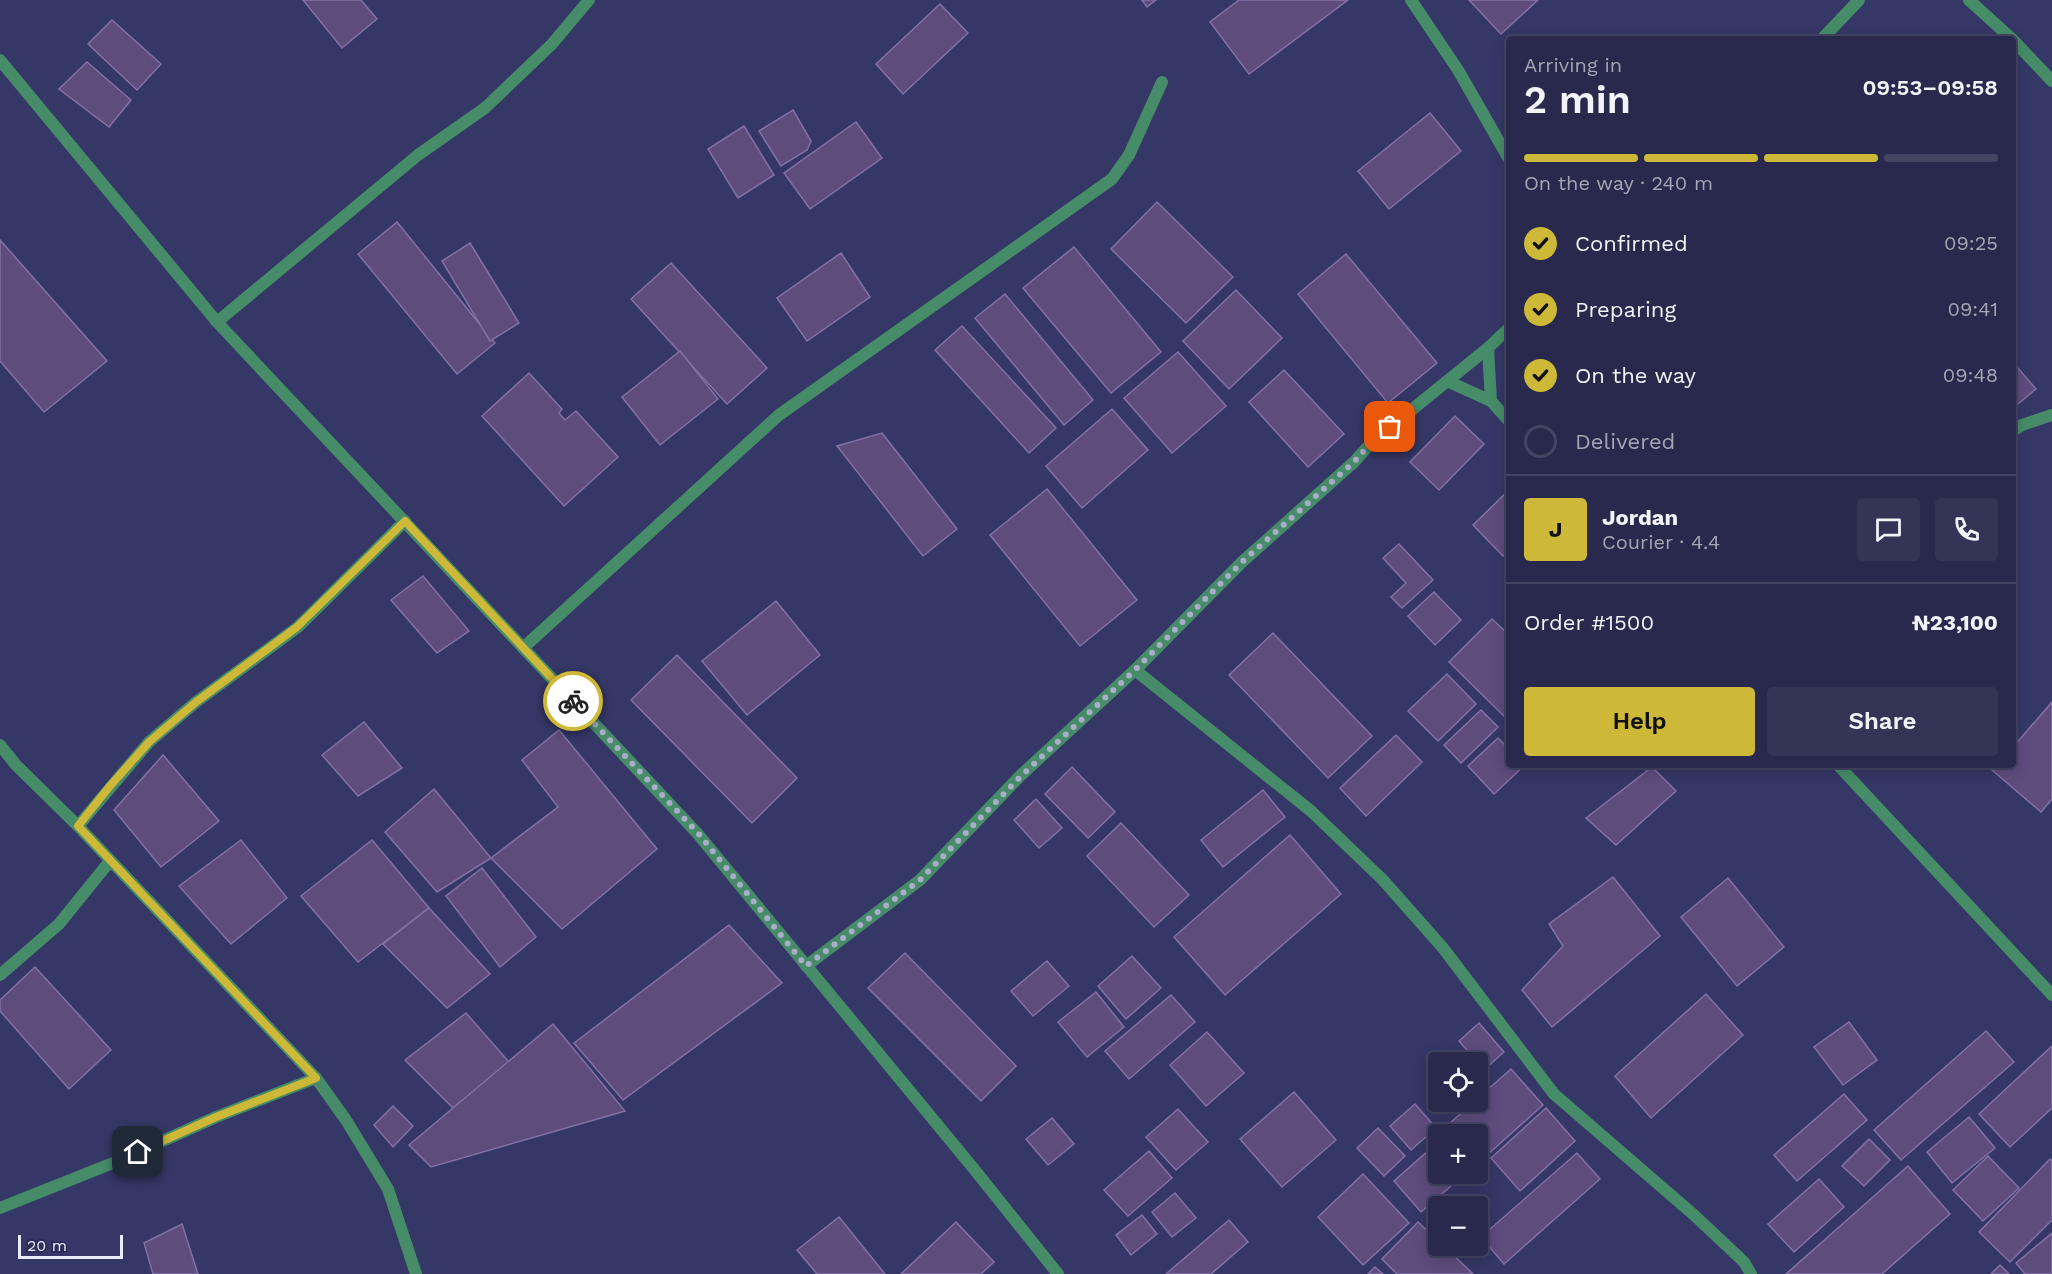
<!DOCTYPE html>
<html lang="en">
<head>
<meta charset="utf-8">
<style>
	body { margin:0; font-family:"Work Sans",sans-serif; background:#343556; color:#f1f3f6; height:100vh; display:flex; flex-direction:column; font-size:22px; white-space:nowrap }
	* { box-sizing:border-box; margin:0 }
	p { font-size:20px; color:#a5a6b5 }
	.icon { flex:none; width:33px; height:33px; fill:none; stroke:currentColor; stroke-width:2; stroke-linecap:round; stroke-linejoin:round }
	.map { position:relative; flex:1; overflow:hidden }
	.drawer { position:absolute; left:1506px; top:36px; width:510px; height:732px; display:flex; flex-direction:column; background:#28294c; border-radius:6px; box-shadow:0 3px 15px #0003,0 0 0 2px #444564 }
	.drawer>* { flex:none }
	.buttons { position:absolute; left:1428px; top:1052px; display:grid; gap:12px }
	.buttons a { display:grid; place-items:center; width:60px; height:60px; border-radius:6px; background:#28294c; box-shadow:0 3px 15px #0003,0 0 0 2px #444564; font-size:30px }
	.scale { position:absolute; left:18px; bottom:15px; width:105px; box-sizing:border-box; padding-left:6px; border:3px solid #e9ecfe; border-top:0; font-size:16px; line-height:21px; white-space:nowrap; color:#e9ecfe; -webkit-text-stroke:4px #2b2c5a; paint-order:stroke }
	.pin { position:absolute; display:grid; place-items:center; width:51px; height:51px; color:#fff; margin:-26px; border-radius:12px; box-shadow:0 3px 9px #0006 }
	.courier { position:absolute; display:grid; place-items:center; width:60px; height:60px; margin:-30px; border:4px solid #ceb837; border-radius:50%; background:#fff; color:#222; box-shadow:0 2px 8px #0007 }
	.head em { font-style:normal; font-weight:600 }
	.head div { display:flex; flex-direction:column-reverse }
	.head { display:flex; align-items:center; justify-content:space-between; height:102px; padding:0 18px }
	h1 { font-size:39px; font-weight:600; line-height:45px }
	.bar { display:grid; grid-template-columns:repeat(4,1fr); gap:9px 6px; align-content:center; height:72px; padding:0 18px }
	.bar i { height:8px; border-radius:4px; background:#444564 }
	.bar .active { background:#ceb837 }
	.bar p { grid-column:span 4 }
	.line { display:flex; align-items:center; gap:15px; padding:0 18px; border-top:2px solid #444564 }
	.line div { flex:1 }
	.round { display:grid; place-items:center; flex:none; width:63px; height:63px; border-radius:6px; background:#343556 }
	ol { padding:0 18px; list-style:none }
	li { display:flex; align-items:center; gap:18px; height:66px }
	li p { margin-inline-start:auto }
	li .icon { padding:6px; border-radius:50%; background:#ceb837; color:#111; stroke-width:4 }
	li:last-child { color:#a5a6b5 }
	li i { width:33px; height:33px; border:3px solid #444564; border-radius:50% }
	.action { display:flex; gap:12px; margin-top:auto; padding:12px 18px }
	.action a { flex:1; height:69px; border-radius:6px; background:#ceb837; color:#111; font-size:24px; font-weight:600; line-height:69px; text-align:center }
	.action a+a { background:#343556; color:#f1f3f6 }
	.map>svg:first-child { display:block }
	.building { fill:#5e4c7d; stroke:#8371a5; stroke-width:1.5 }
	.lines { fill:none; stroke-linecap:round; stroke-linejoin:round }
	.street { stroke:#468c68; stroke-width:12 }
	.done { stroke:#aaadc9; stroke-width:6; stroke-dasharray:0 10.8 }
	.route { stroke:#ceb837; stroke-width:8 }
</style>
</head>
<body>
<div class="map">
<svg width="2052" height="1274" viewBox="0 0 2052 1274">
	<rect width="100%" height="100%" fill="#353766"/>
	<g class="building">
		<polygon points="303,0 361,0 377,19 342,48"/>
		<polygon points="1142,0 1156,0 1147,7"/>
		<polygon points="1239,0 1348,0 1249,74 1210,22"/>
		<polygon points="1469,0 1538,0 1501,34"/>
		<polygon points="940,4 968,33 903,94 876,64"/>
		<polygon points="112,20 161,64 137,90 88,44"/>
		<polygon points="87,62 131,100 109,127 59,89"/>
		<polygon points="793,110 811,141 807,150 781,166 759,131"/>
		<polygon points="1430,113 1461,151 1389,209 1358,171"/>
		<polygon points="856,122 882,158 810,209 784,173"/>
		<polygon points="744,126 774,175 738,198 708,149"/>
		<polygon points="1157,202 1233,277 1186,323 1111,249"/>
		<polygon points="397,222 495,343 457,374 358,254"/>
		<polygon points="0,240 107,361 44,412 0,361"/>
		<polygon points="470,243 519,323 490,341 442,261"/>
		<polygon points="1074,247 1161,352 1111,393 1023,288"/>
		<polygon points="841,253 870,297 807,341 777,298"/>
		<polygon points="1346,254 1437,363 1388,403 1298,294"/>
		<polygon points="671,263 767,368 727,404 631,299"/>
		<polygon points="1236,290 1282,338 1229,389 1183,341"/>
		<polygon points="1005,294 1093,400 1064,425 975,318"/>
		<polygon points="962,326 1056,428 1029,453 935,350"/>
		<polygon points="680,351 718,399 660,445 622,397"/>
		<polygon points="1178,352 1226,406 1172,453 1124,398"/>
		<polygon points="2018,368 2036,389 2013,408 2013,373"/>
		<polygon points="1284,370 1344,434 1308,467 1249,402"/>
		<polygon points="529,373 562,409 559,413 565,420 576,411 618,457 564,506 482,416"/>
		<polygon points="1112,409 1148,450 1082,508 1046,466"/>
		<polygon points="1455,416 1484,444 1439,490 1410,462"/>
		<polygon points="882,433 957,529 923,556 837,446"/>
		<polygon points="1047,489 1137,600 1080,646 990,535"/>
		<polygon points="1509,490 1509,550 1503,556 1473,525"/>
		<polygon points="1399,544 1433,580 1402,608 1391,597 1406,583 1383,558"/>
		<polygon points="423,576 469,631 437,653 391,600"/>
		<polygon points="1434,592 1461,620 1435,645 1408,616"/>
		<polygon points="776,601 820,655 747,715 702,661"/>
		<polygon points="1492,619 1509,635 1509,721 1449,662"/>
		<polygon points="1273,633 1372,736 1328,778 1229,675"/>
		<polygon points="677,655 797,778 752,823 631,700"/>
		<polygon points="1447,674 1476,704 1438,741 1408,711"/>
		<polygon points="2052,702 2052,799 2041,812 1992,770 1997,765 2013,765 2013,747"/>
		<polygon points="1481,710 1498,727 1461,763 1444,745"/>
		<polygon points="364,722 402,768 358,796 322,755"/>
		<polygon points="559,730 657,849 562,929 491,858 558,807 522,760"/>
		<polygon points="1396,735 1422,762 1366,816 1340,788"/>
		<polygon points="1498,738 1509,749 1509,765 1525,765 1494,794 1468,766"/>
		<polygon points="163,755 219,821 161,867 114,810"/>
		<polygon points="1072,767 1115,812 1088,838 1045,794"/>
		<polygon points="1652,767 1676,791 1616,845 1586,818"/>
		<polygon points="434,789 491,858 437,892 385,832"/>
		<polygon points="1263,790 1285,817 1223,867 1201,840"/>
		<polygon points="1036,799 1062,828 1039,848 1014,820"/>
		<polygon points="1121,823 1189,895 1154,927 1087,856"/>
		<polygon points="1290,835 1341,894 1225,995 1174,937"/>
		<polygon points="241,840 287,898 231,944 179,886"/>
		<polygon points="372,840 429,908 358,962 301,896"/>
		<polygon points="482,868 536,937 500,967 446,896"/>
		<polygon points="1613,877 1660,936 1552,1027 1522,990 1563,946 1549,924"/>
		<polygon points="1728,878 1784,947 1737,986 1681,917"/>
		<polygon points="429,908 490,974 447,1008 383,944"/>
		<polygon points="729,925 782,983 623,1100 574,1043"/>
		<polygon points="905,953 1016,1066 981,1101 868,988"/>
		<polygon points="1132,956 1161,988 1126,1019 1098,986"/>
		<polygon points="1047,961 1069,986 1033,1016 1011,991"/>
		<polygon points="35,967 111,1050 69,1089 0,1011 0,1000"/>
		<polygon points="1096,992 1124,1027 1087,1057 1058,1022"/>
		<polygon points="1706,994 1743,1035 1651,1118 1615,1076"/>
		<polygon points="1171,995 1195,1022 1129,1079 1105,1051"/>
		<polygon points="466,1013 509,1062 453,1108 405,1060"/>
		<polygon points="1849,1022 1877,1060 1843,1085 1814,1047"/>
		<polygon points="1479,1023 1504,1052 1484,1070 1459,1041"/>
		<polygon points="553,1024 625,1111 431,1167 409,1145"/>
		<polygon points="1986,1031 2014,1062 1901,1160 1874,1130"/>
		<polygon points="1207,1032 1244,1073 1206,1106 1170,1065"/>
		<polygon points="2052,1046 2052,1108 2010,1147 1979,1114"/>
		<polygon points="1511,1069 1543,1105 1478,1163 1478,1134 1443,1134 1441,1131 1475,1101 1478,1101 1478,1098"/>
		<polygon points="1294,1092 1336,1140 1282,1187 1240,1139"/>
		<polygon points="1844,1094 1867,1120 1797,1181 1774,1155"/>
		<polygon points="1415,1104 1436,1128 1411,1150 1390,1126"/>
		<polygon points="393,1106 413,1126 393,1147 374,1125"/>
		<polygon points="1546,1108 1575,1141 1520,1191 1491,1158"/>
		<polygon points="1178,1109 1208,1142 1176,1170 1146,1137"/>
		<polygon points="1969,1117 1995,1148 1952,1183 1927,1152"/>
		<polygon points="1052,1118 1074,1144 1048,1165 1026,1139"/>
		<polygon points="1378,1128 1405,1156 1384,1176 1357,1148"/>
		<polygon points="1869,1139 1890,1160 1864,1186 1842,1166"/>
		<polygon points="1438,1142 1438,1173 1466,1173 1421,1212 1394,1181"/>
		<polygon points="1149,1151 1172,1178 1128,1216 1104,1190"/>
		<polygon points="1577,1153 1600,1179 1504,1264 1481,1237"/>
		<polygon points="1988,1156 2019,1188 1983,1221 1953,1190"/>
		<polygon points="2050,1159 2052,1161 2052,1220 2010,1262 1979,1232"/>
		<polygon points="1908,1166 1950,1214 1882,1274 1786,1274"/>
		<polygon points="1363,1174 1409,1223 1363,1265 1318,1217"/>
		<polygon points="1819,1179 1844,1207 1794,1252 1768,1224"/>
		<polygon points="1175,1193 1196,1218 1172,1237 1152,1212"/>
		<polygon points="1142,1215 1157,1234 1131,1255 1116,1235"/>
		<polygon points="839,1217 885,1274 817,1274 797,1250"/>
		<polygon points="1229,1220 1248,1242 1211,1274 1166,1274"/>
		<polygon points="956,1222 994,1262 981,1274 901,1274"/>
		<polygon points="1418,1222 1438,1241 1438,1245 1443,1245 1473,1274 1397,1274 1382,1259"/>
		<polygon points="182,1224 198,1274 153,1274 144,1243"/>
		<polygon points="2052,1233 2052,1274 2025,1274 2016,1263"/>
		<polygon points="2000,1265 2009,1274 1991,1274"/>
		<polygon points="1375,1267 1383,1274 1368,1274"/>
	</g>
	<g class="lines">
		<g class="street">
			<polyline points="1411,0 1458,70 1509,159"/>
			<polyline points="1969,0 2012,39"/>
			<polyline points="1822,39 1859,0"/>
			<polyline points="2013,40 2052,81"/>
			<polyline points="0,60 217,322 697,833 974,1169 1058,1274"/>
			<polyline points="217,322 418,155 485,108 552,44 589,0"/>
			<polyline points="1488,348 1491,401"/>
			<polyline points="1447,381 1491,401 1509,421"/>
			<polyline points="2013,431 2022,425 2052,415"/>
			<polyline points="523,648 779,415 1112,179 1129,155 1162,82"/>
			<polyline points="1135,670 1311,811 1383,880 1443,948 1554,1094 1694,1215 1744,1262 1751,1274"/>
			<polyline points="0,745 16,765 78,826 316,1078 346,1120 388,1189 416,1274"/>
			<polyline points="1838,765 2052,995"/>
			<polyline points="78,826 149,742 196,702 298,627 405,521"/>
			<polyline points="806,966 920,880 1021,775 1135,670 1242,562 1354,462 1372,442 1488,348 1509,328"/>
			<polyline points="0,975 59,924 110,861"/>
			<polyline points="0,1208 118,1161 216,1117 316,1078"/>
		</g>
	</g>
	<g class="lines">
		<polyline class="done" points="573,701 698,833 806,966 920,880 1021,776 1135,670 1242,562 1354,462 1372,442 1390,427"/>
		<polyline class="route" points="138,1152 216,1117 316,1078 78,826 110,786 149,742 196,702 297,627 405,521 573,701"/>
	</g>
</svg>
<div class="buttons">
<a><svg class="icon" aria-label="locate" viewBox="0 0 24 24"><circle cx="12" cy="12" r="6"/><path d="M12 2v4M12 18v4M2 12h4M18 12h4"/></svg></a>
<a>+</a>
<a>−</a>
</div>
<div class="scale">20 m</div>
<div class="pin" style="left:1390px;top:427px;background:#ea580c"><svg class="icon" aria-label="bag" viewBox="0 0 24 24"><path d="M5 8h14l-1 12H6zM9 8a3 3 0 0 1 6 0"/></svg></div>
<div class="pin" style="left:138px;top:1152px;background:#1f2937"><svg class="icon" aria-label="home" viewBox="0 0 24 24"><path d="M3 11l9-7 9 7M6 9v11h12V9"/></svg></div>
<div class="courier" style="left:573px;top:701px"><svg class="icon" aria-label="bike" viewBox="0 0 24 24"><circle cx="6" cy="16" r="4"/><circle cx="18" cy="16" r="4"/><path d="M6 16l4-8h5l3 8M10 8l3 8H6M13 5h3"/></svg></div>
<section class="drawer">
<div class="head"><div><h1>2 min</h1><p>Arriving in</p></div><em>09:53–09:58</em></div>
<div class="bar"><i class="active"></i><i class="active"></i><i class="active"></i><i></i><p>On the way · 240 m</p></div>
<ol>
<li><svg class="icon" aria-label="check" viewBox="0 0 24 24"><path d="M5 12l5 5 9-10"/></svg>Confirmed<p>09:25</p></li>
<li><svg class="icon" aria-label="check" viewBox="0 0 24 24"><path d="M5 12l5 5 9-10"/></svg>Preparing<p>09:41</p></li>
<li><svg class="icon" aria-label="check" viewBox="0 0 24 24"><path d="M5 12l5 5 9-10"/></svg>On the way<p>09:48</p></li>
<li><i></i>Delivered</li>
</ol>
<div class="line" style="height:108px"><b class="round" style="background:#ceb837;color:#111">J</b><div><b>Jordan</b><p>Courier · 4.4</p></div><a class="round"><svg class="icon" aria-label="chat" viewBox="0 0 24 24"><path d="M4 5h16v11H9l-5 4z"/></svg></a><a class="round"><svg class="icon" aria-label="phone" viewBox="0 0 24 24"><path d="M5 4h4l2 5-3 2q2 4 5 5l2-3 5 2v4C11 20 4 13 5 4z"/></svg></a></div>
<div class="line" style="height:78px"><div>Order #1500</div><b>₦23,100</b></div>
<div class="action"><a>Help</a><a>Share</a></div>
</section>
</div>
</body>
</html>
